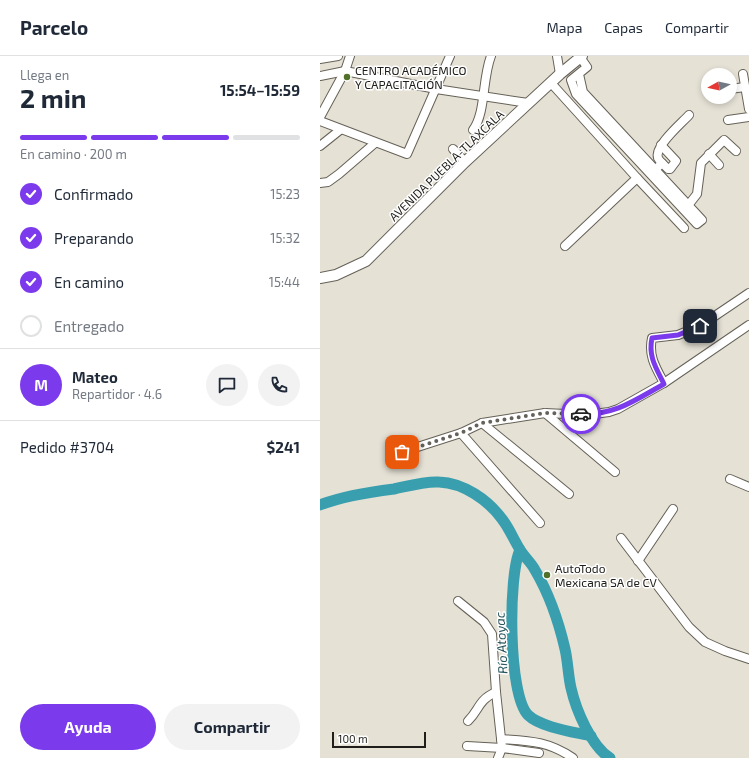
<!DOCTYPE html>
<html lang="es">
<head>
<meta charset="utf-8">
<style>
	body { margin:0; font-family:"Exo 2",sans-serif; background:#f2f2f3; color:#1f2937; height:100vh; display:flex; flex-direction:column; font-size:15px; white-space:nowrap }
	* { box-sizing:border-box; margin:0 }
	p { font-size:13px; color:#747a83 }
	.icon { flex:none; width:22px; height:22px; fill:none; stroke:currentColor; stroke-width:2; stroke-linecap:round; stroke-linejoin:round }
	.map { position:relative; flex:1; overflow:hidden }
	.panel { display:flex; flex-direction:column; background:#fff; width:320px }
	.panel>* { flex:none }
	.needle { width:26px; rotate:262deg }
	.fabs { position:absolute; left:381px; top:12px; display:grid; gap:8px }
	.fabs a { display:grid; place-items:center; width:36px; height:36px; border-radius:50%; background:#fff; box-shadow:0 2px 6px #0003; font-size:20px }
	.scale { position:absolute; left:12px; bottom:10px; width:94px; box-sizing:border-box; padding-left:4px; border:2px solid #1f1e1a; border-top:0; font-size:11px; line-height:14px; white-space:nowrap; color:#1f1e1a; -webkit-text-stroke:3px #fff; paint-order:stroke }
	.pin { position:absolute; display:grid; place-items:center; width:34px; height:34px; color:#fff; margin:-17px; border-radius:8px; box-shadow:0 2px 6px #0006 }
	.courier { position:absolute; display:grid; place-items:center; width:40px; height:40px; margin:-20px; border:3px solid #7c3aed; border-radius:50%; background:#fff; color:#222; box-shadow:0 1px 5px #0007 }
	.summary em { font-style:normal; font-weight:700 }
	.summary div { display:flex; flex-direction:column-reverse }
	.summary { display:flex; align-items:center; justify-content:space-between; height:68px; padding:0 20px }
	h1 { font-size:26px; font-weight:700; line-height:30px }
	.bar { display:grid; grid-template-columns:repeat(4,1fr); gap:6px 4px; align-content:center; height:48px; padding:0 20px }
	.bar i { height:5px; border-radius:3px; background:#e0e1e3 }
	.bar .current { background:#7c3aed }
	.bar p { grid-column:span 4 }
	.line { display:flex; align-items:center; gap:10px; padding:0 20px; border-top:1px solid #e0e1e3 }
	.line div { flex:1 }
	.round { display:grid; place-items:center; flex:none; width:42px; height:42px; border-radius:21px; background:#f2f2f3 }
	ol { padding:0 20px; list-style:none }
	li { display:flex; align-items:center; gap:12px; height:44px }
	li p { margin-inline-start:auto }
	li .icon { padding:4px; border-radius:50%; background:#7c3aed; color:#fff; stroke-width:4 }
	li:last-child { color:#747a83 }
	li i { width:22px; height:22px; border:2px solid #e0e1e3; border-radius:50% }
	.action { display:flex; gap:8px; margin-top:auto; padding:8px 20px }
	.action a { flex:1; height:46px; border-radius:24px; background:#7c3aed; color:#fff; font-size:16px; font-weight:700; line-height:46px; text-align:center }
	.action a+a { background:#f2f2f3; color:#1f2937 }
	header { display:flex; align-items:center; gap:24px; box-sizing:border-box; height:56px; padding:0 20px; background:#fff; border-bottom:1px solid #e0e1e3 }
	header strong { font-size:19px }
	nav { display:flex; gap:22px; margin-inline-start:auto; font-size:14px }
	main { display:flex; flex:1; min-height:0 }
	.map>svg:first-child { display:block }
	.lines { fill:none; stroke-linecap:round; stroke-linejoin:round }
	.river { stroke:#399faf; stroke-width:11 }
	.minor-casing { stroke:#656157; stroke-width:10 }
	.major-casing { stroke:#656157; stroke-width:12 }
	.minor { stroke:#fff; stroke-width:8 }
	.major { stroke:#fff; stroke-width:10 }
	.done { stroke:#64625b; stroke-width:4; stroke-dasharray:0 7.2 }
	.route { stroke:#7c3aed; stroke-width:5 }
	.poi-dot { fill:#517128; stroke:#fff; stroke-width:1.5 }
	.labels { text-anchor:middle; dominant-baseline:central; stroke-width:3; stroke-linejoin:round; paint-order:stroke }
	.poi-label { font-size:12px; fill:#1f1e1a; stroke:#fff; text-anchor:start }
	.street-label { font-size:12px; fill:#1f1e1a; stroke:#fff }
	.water-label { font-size:13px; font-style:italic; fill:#2a565d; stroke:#fff }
</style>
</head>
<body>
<header>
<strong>Parcelo</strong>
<nav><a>Mapa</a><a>Capas</a><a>Compartir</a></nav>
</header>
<main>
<section class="panel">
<div class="summary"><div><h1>2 min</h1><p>Llega en</p></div><em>15:54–15:59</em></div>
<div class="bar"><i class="current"></i><i class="current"></i><i class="current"></i><i></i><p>En camino · 200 m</p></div>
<ol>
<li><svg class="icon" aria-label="check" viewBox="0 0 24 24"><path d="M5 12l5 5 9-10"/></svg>Confirmado<p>15:23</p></li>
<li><svg class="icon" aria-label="check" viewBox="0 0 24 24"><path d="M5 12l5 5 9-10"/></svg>Preparando<p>15:32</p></li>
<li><svg class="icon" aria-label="check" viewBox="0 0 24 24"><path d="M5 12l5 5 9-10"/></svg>En camino<p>15:44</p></li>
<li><i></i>Entregado</li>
</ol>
<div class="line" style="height:72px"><b class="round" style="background:#7c3aed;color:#fff">M</b><div><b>Mateo</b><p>Repartidor · 4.6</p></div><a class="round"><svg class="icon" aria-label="chat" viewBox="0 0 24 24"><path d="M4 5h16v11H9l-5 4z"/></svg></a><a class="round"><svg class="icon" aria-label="phone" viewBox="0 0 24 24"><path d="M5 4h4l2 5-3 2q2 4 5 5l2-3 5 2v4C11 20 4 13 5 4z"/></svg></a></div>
<div class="line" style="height:52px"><div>Pedido #3704</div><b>$241</b></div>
<div class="action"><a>Ayuda</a><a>Compartir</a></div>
</section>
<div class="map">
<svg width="429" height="702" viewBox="0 0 429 702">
	<rect width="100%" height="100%" fill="#e5e1d5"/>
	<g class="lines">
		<g class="river">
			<path d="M0 449C23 440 50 436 74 433 88 430 106 425 119 426 144 427 168 444 182 463 189 472 193 482 199 492 203 500 211 506 215 514 228 536 239 567 245 593 248 606 248 619 251 632 256 654 271 690 290 702"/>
			<path d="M200 494C188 519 188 639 208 659 220 671 254 676 271 680"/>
		</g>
		<g class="minor-casing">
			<g id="minor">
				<polyline points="237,0 240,18"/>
				<polyline points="0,3 18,0"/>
				<polyline points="259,18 263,36 382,164 377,168 256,38 251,24 267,11 260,1"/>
				<polyline points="423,18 429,53"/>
				<polyline points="0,20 25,15 116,33 208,47"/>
				<polyline points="231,27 317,122 245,190"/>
				<polyline points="410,33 425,31"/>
				<polyline points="0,61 25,15 30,0"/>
				<polyline points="408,64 429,61"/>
				<polyline points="0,65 87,98 130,0"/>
				<path d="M153 74C166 56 162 23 171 0"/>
				<polyline points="341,89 356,105 350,113 348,113 342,107"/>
				<polyline points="0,90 20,74"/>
				<polyline points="133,93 145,106"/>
				<polyline points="389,98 399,109"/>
				<path d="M331 118 342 107C341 107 338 102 338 102 334 90 362 67 369 59"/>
				<polyline points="317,122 364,172"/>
				<polyline points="0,127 8,126 19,118 55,87"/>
				<polyline points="366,152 377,138 381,107 404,84 416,95"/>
				<path d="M344 327C336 312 328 300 332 282L358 279 380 270 429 237"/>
				<polyline points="225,357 295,416"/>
				<polyline points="162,367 249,438"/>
				<polyline points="141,377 220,467"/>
				<polyline points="82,396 141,377 162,367 225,357 267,359 289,356 298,353 344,327 429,269"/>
				<polyline points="410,423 429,431"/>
				<polyline points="301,482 369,571 385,586 405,595 429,603"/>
				<polyline points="318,505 353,453"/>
				<polyline points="138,545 164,566 172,578 176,636 182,692 178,702"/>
				<path d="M148 665C160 653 158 644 176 636"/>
				<path d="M181 683C210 685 228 685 253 702"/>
				<polyline points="147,690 182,692 219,697"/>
			</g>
		</g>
		<g class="major-casing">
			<polyline id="major" points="0,222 16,219 46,205 145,106 240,18 262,0"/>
		</g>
		<use href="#minor" class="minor"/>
		<use href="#major" class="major"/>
	</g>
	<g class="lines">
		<polyline class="done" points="82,396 141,377 162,367 225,357 261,358"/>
		<path class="route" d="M261 358C296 359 315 344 344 328 336 312 328 300 332 282L358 279 380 270"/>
	</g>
	<g class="poi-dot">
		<circle cx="27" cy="21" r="4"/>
		<circle cx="227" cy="519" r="4"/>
	</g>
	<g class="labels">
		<g class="poi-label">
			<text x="35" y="14">CENTRO ACADÉMICO<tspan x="35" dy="14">Y CAPACITACIÓN</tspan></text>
			<text x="235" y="512">AutoTodo<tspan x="235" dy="14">Mexicana SA de CV</tspan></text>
		</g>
		<g class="street-label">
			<text transform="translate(126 109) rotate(-44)">AVENIDA PUEBLA-TLAXCALA</text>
		</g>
		<g class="water-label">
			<text transform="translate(181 587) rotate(-93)">Río Atoyac</text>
		</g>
	</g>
</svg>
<div class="fabs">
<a><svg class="needle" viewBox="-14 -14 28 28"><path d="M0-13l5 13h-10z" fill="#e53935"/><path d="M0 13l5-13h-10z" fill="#747a83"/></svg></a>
</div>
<div class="scale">100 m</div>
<div class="pin" style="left:82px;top:396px;background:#ea580c"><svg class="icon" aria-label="bag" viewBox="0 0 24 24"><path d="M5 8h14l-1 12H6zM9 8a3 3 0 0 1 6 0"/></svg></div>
<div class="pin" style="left:380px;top:270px;background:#1f2937"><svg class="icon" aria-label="home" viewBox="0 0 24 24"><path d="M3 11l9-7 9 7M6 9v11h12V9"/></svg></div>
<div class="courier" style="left:261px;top:358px"><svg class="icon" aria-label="car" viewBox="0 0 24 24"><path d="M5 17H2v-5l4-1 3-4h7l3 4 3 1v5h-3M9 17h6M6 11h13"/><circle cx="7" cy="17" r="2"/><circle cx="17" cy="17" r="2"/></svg></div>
</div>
</main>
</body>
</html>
